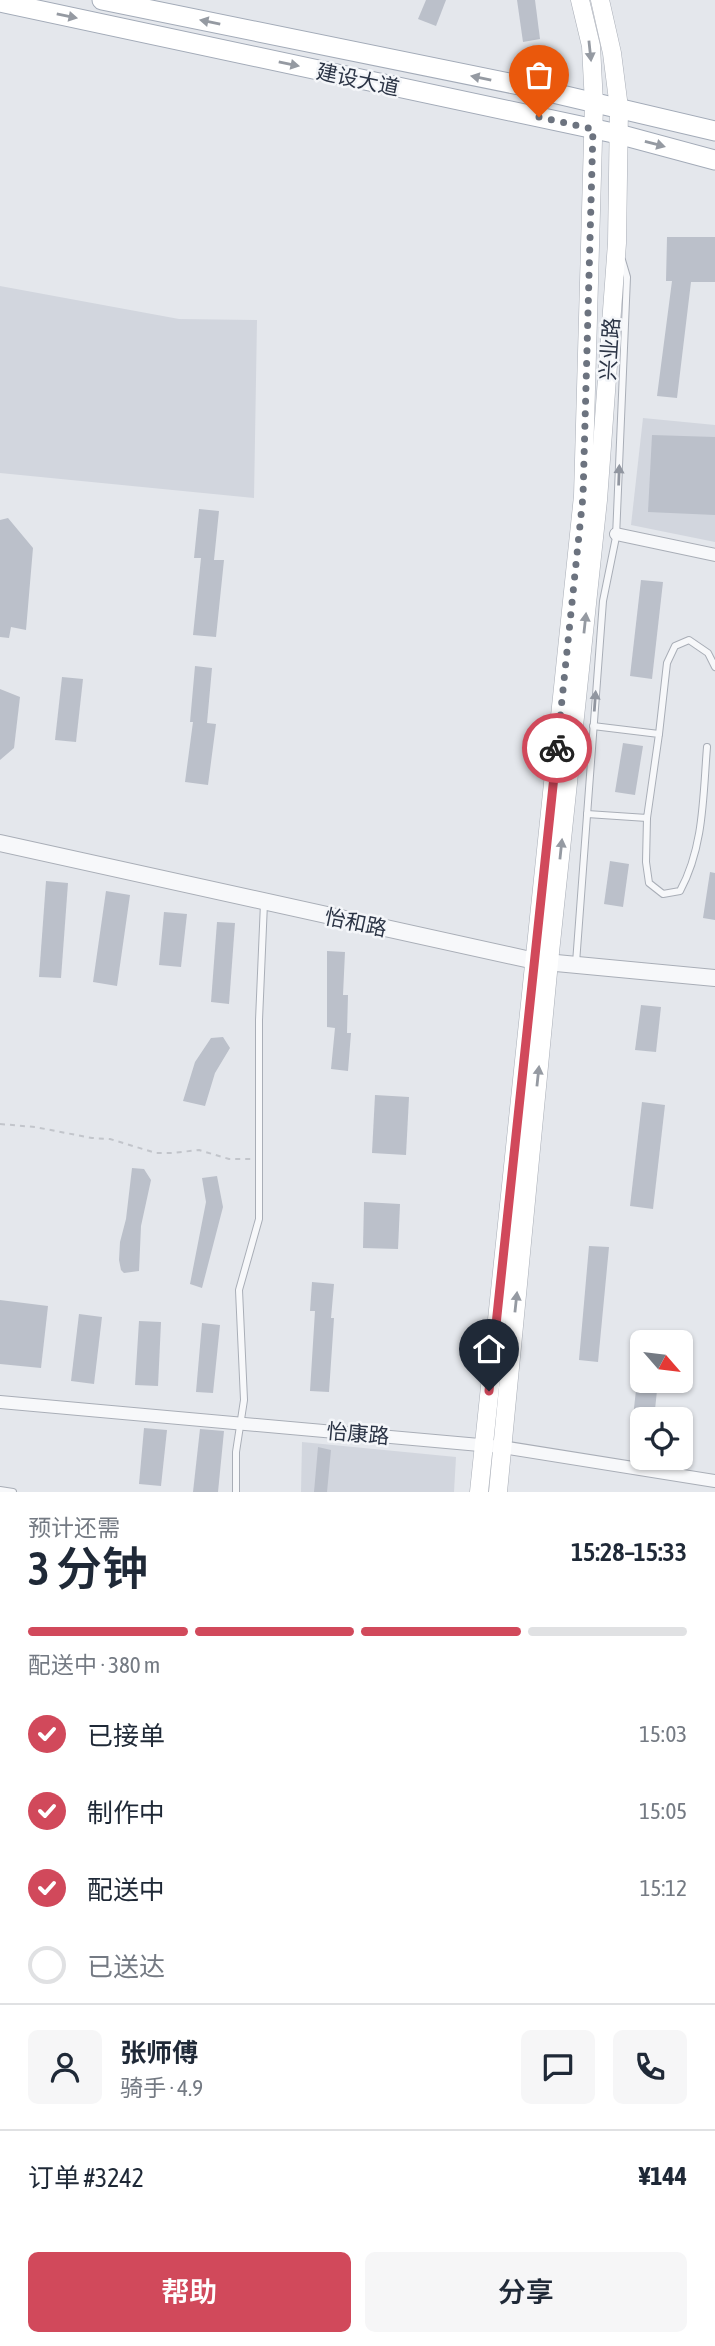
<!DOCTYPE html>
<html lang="zh">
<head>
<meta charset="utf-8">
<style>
	body { margin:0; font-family:"Asap Condensed","Noto Sans SC",sans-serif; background:#f6f6f7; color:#1f2937; height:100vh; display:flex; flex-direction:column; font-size:26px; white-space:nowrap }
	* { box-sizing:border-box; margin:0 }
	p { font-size:23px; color:#747a83 }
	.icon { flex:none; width:38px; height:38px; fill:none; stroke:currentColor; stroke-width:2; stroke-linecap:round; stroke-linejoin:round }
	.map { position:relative; height:1492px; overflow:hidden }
	.side { display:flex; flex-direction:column; background:#fff; flex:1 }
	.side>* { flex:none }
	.needle { width:46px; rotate:118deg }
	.fabs { position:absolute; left:630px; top:1330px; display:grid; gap:14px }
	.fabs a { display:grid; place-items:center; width:63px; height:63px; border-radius:10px; background:#fff; box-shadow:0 2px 5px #0004; font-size:35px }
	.pin { position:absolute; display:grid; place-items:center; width:60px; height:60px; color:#fff; margin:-72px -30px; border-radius:50% 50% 50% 0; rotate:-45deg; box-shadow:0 0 7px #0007 }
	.pin .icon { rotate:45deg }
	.courier { position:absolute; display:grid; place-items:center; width:70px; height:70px; margin:-35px; border:5px solid #d1495b; border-radius:50%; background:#fff; color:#222; box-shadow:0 2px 9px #0007 }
	.summary em { font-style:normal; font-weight:600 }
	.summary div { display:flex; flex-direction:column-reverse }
	.summary { display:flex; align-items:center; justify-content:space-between; height:119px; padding:0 28px }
	h1 { font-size:46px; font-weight:600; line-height:52px }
	.bar { display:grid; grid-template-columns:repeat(4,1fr); gap:10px 7px; align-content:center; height:84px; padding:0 28px }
	.bar i { height:9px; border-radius:5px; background:#e0e1e3 }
	.bar .active { background:#d1495b }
	.bar p { grid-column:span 4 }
	.line { display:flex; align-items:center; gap:18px; padding:0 28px; border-top:2px solid #e0e1e3 }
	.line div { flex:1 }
	.round { display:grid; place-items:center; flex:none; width:74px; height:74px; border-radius:10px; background:#f6f6f7 }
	ol { padding:0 28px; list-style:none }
	li { display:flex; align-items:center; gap:21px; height:77px }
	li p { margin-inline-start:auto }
	li .icon { padding:7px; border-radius:50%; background:#d1495b; color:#fff; stroke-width:4 }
	li:last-child { color:#747a83 }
	li i { width:38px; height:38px; border:4px solid #e0e1e3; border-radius:50% }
	.action { display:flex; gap:14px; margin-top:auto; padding:14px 28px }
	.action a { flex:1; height:80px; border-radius:10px; background:#d1495b; color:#fff; font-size:28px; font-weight:600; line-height:80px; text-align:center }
	.action a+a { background:#f6f6f7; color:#1f2937 }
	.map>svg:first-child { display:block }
	.built { fill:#d2d6de }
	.building { fill:#bbc0ca }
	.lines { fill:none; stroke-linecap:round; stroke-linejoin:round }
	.service-casing { stroke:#a9aeb7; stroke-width:8 }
	.minor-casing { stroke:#a9aeb7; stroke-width:14 }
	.tertiary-casing { stroke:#a9aeb7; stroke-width:18 }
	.secondary-casing { stroke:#a9aeb7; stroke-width:19 }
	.primary-casing { stroke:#a3abb8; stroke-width:21 }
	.path { stroke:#c2c5cb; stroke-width:2; stroke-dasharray:5 5; stroke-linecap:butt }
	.service { stroke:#f7f8fa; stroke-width:6 }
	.minor { stroke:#f7f8fa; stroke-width:12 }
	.tertiary { stroke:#f7f8fa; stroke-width:16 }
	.secondary { stroke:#fff; stroke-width:18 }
	.primary { stroke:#fff; stroke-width:19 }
	.oneway { fill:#959aa2 }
	.oneway2 { fill:#9196a0 }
	.done { stroke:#6c737f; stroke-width:7; stroke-dasharray:0 12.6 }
	.route { stroke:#d1495b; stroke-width:9 }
	.labels { text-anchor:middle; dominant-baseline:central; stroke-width:5; stroke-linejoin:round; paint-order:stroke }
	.street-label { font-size:21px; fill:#2b3445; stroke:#f4f6f9 }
</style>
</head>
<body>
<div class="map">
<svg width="715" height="1492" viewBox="0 0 715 1492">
	<rect width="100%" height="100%" fill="#e4e7ec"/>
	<g class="built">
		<polygon points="0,286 179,319 257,320 254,498 0,473"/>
		<polygon points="643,418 715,425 715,542 631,525"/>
		<polygon points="302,1442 456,1457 454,1492 301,1492"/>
	</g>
	<g class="building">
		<polygon points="426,0 446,0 436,26 418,19"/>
		<polygon points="517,0 535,0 540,39 523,42"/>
		<polygon points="667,237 715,237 715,282 691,282 677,398 657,396 672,281 666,281"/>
		<polygon points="652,435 715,437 715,515 648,512"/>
		<polygon points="199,509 219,511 214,560 224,560 216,637 193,635 201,558 194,558"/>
		<polygon points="8,518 33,548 26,630 11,627 9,638 0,637 0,520"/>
		<polygon points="641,580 663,582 652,679 630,676"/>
		<polygon points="195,666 212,668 207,723 216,724 208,785 185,782 193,722 190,722"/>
		<polygon points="62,677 83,679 76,742 55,740"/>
		<polygon points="0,689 20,697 14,748 0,760"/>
		<polygon points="623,743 643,746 635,795 615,792"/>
		<polygon points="610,861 629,864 623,907 604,904"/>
		<polygon points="710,872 715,873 715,920 703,918"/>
		<polygon points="46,881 68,883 61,978 39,977"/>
		<polygon points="106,891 130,895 117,986 93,982"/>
		<polygon points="164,912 187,914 181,967 159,965"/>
		<polygon points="217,922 235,923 229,1004 211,1002"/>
		<polygon points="327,951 345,952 343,995 348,995 347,1033 351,1033 348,1071 331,1069 335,1028 327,1027"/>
		<polygon points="641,1005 661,1007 656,1052 635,1050"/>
		<polygon points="223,1037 230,1048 215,1073 205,1106 183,1101 195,1062 211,1038"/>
		<polygon points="375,1095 409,1097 406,1155 372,1153"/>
		<polygon points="642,1102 665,1105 653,1209 630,1206"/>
		<polygon points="132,1168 144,1169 151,1180 141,1226 139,1271 124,1273 121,1270 119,1260 120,1242 126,1219"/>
		<polygon points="217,1176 223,1207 202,1288 190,1284 206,1202 202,1178"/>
		<polygon points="364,1202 400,1204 398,1249 363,1248"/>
		<polygon points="589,1246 609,1247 598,1362 579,1360"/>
		<polygon points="312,1282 334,1284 331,1318 334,1318 329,1392 310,1391 315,1311 310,1311"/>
		<polygon points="0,1300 48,1306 41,1368 0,1364"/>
		<polygon points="79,1314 102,1317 94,1384 71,1381"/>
		<polygon points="139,1321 161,1322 158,1386 135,1385"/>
		<polygon points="202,1323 220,1325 213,1393 196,1392"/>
		<polygon points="637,1381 658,1381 654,1419 642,1419 642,1427 632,1426"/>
		<polygon points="144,1428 167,1430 161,1486 139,1484"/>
		<polygon points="200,1429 224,1431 218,1492 193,1492"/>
		<polygon points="318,1447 331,1450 327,1492 314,1492"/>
	</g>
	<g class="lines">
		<g class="service-casing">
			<g id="service">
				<polyline points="659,734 667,663 675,646 689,640 708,653 715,667"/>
				<polyline points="587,814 647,818 659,734 593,726"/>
				<path d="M647 818 646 862 649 883 663 894 680 891C704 847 703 796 707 747"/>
				<polyline points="576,963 603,601 616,537 627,277 622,260"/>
				<polyline points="0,1490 13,1492"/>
				<polyline points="236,1492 236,1452 244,1400 239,1290 259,1219 259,1020 264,903"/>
			</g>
		</g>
		<g class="minor-casing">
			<g id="minor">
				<polyline points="616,534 715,555"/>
				<polyline points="0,1402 502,1447 715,1481"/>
			</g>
		</g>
		<g class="tertiary-casing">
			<polyline id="tertiary" points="0,843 535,961 715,978"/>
		</g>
		<g class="secondary-casing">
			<g id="secondary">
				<polyline points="479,1492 583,496 594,104 591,46 580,0"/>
				<polyline points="498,1492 549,962 598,500 617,243 619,108 612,53 600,0"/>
			</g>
		</g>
		<g class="primary-casing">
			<g id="primary">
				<polyline points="102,0 519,85 715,131"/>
				<polyline points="0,2 618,134 715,160"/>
			</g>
		</g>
		<polyline class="path" points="0,1124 35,1127 92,1138 110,1139 156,1153 172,1153 199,1150 229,1159 251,1159"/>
		<use href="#service" class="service"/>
		<use href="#minor" class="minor"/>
		<use href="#tertiary" class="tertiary"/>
		<use href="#secondary" class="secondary"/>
		<use href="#primary" class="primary"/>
	</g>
	<defs><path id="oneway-solid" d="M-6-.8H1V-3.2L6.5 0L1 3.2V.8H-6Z" transform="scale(1.75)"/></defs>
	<g class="oneway">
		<use href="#oneway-solid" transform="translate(67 16) rotate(12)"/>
		<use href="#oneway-solid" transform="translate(210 22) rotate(-168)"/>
		<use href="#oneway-solid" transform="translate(590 51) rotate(84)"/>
		<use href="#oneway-solid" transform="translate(289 64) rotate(12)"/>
		<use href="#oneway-solid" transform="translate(481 78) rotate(-168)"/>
		<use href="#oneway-solid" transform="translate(655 144) rotate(15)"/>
		<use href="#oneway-solid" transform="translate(585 623) rotate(-84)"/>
		<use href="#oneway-solid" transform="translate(561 849) rotate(-84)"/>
		<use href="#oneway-solid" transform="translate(538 1076) rotate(-84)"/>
		<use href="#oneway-solid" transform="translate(516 1302) rotate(-84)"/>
	</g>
	<g class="oneway2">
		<use href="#oneway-solid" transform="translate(619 475) rotate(-88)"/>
		<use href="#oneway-solid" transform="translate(595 701) rotate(-86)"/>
	</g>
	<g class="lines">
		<polyline class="done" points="539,117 593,129 583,496 557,748"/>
		<polyline class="route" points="489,1391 557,748"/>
	</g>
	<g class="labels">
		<g class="street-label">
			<text transform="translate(358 79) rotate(12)">建设大道</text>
			<text transform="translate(609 349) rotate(-86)">兴业路</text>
			<text transform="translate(356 922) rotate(12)">怡和路</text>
			<text transform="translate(358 1433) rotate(5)">怡康路</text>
		</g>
	</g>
</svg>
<div class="fabs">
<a><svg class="needle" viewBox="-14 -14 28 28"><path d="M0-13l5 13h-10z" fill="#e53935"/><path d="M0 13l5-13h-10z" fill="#747a83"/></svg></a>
<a><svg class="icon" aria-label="locate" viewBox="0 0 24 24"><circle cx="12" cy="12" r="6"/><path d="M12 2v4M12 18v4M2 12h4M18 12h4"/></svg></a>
</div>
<div class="pin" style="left:539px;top:117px;background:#ea580c"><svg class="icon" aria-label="bag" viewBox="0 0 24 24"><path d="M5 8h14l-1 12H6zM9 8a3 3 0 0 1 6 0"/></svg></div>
<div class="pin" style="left:489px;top:1391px;background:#1f2937"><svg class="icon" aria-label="home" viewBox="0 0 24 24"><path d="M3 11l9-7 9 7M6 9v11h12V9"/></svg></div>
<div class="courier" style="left:557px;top:748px"><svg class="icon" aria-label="bike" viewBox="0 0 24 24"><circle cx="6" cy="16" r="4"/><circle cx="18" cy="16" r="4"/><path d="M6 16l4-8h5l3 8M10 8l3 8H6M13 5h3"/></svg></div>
</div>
<section class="side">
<div class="summary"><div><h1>3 分钟</h1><p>预计还需</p></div><em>15:28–15:33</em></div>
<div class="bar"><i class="active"></i><i class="active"></i><i class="active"></i><i></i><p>配送中 · 380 m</p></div>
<ol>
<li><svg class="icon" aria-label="check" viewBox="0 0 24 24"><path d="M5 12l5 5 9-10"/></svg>已接单<p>15:03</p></li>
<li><svg class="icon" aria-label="check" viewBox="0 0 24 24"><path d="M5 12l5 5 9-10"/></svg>制作中<p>15:05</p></li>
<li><svg class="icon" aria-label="check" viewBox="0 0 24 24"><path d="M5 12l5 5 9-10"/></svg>配送中<p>15:12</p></li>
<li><i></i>已送达</li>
</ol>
<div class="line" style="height:126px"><a class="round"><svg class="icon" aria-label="person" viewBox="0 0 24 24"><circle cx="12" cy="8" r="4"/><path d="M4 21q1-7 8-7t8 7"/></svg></a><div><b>张师傅</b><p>骑手 · 4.9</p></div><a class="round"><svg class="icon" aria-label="chat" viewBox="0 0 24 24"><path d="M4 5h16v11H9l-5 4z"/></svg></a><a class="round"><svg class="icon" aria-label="phone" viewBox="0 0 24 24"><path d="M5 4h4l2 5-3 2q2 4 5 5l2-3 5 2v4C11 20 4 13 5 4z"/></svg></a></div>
<div class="line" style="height:91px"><div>订单 #3242</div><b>¥144</b></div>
<div class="action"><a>帮助</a><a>分享</a></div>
</section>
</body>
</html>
